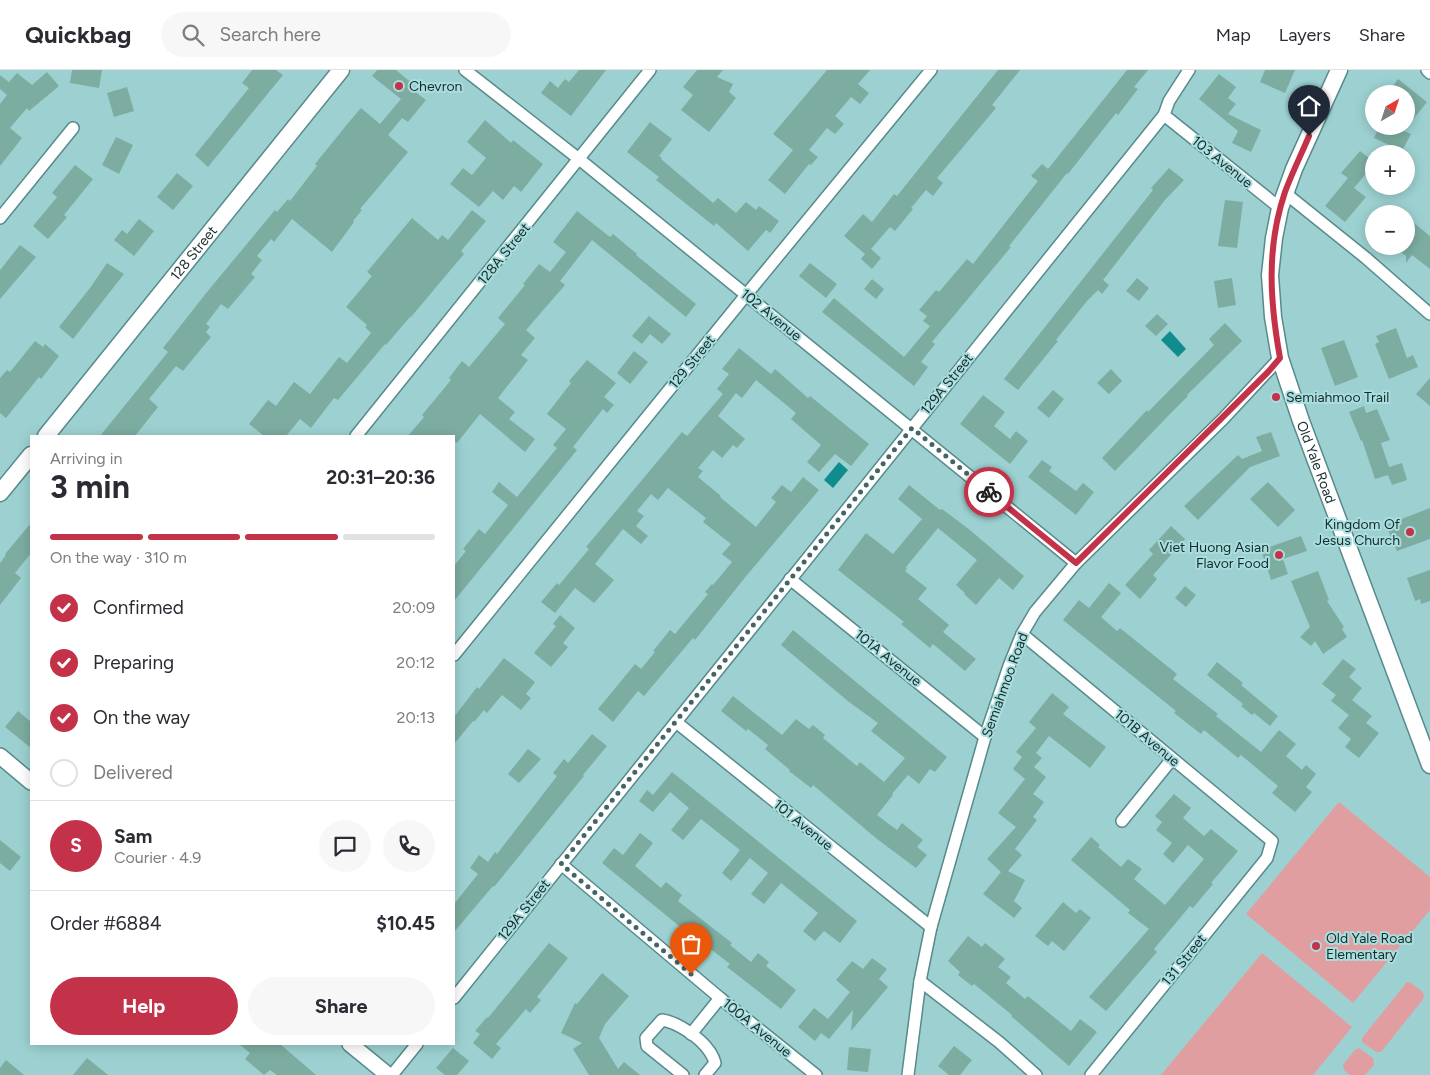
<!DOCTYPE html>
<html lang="en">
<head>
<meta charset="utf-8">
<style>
	body { margin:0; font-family:Figtree,sans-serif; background:#f7f7f7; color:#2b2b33; height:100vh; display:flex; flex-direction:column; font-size:19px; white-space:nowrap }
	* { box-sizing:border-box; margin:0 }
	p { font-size:16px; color:#7c7c81 }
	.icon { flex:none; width:28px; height:28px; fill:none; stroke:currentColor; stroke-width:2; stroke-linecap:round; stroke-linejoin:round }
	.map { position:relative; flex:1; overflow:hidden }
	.details { position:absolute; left:30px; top:365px; width:425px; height:610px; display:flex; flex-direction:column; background:#fff; border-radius:0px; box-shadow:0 2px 12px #0003 }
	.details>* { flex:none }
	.needle { width:32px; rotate:39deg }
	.controls { position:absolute; left:1365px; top:15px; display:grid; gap:10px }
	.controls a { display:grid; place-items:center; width:50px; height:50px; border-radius:50%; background:#fff; box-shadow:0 2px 12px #0003; font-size:25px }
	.pin { position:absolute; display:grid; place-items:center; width:42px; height:42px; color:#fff; margin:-51px -21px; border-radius:50% 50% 50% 0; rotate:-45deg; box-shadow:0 0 5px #0007 }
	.pin .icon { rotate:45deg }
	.courier { position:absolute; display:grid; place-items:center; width:50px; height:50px; margin:-25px; border:4px solid #c33248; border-radius:50%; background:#fff; color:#222; box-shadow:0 1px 6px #0007 }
	.headline em { font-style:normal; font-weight:700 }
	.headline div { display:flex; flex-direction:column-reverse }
	.headline { display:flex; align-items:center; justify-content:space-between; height:85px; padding:0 20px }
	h1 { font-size:32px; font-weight:700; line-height:38px }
	.bar { display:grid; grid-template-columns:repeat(4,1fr); gap:8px 5px; align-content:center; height:60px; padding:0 20px }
	.bar i { height:6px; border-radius:4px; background:#e1e1e2 }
	.bar .current { background:#c33248 }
	.bar p { grid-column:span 4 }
	.line { display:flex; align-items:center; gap:12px; padding:0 20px; border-top:1px solid #e1e1e2 }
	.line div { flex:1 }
	.round { display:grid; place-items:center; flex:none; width:52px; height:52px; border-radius:26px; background:#f7f7f7 }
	ol { padding:0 20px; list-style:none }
	li { display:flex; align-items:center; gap:15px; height:55px }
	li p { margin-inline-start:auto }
	li .icon { padding:5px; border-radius:50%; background:#c33248; color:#fff; stroke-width:4 }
	li:last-child { color:#7c7c81 }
	li i { width:28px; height:28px; border:2px solid #e1e1e2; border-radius:50% }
	.button { display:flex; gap:10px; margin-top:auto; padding:10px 20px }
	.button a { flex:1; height:58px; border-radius:30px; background:#c33248; color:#fff; font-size:20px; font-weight:700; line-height:58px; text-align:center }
	.button a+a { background:#f7f7f7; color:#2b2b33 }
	header { display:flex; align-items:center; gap:30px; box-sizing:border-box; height:70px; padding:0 25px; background:#fff; border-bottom:1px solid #e1e1e2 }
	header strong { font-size:24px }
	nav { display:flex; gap:28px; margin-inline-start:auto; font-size:18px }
	.search { width:350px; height:45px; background:#f7f7f7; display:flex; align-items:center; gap:12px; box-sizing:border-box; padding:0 18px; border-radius:28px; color:#7c7c81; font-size:19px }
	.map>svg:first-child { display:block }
	.green { fill:#e09ea0 }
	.water { fill:#108b8e }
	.building { fill:#7dada1 }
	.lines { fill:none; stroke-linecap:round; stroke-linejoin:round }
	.minor-casing { stroke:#588a8b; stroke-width:14 }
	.tertiary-casing { stroke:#588a8b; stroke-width:18 }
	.secondary-casing { stroke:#588a8b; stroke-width:19 }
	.minor { stroke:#fff; stroke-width:11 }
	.tertiary { stroke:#fff; stroke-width:15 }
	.secondary { stroke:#fff; stroke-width:16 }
	.done { stroke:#456565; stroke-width:5; stroke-dasharray:0 9 }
	.route { stroke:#c33248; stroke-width:6 }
	.poi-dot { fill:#c33248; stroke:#aadede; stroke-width:2 }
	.labels { text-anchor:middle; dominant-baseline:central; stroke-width:4; stroke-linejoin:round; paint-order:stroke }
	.poi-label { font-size:14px; fill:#162b2b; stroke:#aadede; text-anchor:start }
	.street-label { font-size:14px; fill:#162b2b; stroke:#aadede }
</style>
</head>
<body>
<header>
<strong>Quickbag</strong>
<div class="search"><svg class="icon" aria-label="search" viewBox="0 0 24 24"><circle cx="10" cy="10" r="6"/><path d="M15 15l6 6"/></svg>Search here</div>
<nav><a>Map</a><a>Layers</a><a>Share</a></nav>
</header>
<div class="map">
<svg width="1430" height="1005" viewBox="0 0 1430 1005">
	<rect width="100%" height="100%" fill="#9dd1d1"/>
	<g class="green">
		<polygon points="1339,732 1430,807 1430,840 1353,933 1246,844"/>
		<polygon points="1262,883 1352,957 1313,1005 1161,1005"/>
		<polygon points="1407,912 1411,913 1423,922 1424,928 1381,982 1376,982 1362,972 1362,968"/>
		<polygon points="1359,978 1373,988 1374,995 1365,1005 1350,1005 1344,1000 1343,995 1355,980"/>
	</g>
	<g class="water">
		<polygon points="1170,261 1186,279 1178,287 1161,270"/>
		<polygon points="839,392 848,400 833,418 824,410"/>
	</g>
	<g class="building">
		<polygon points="72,0 102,0 99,18 70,13"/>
		<polygon points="252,0 276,0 283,5 208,97 195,85 249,18 242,13"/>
		<polygon points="377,0 396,0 413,14 410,18 426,30 408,52 402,48 388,65 408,82 360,139 362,140 353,151 354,152 332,182 292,149 274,172 271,169 257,186 262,190 251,204 255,207 228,239 221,234 206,254 210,257 206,262 211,267 183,301 176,296 149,329 158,337 135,366 100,366 168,282 163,278 207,222 275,140 277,142 288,129 290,131 317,96 315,94 349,52 361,38 380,54 401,29 372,6"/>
		<polygon points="579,0 606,0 571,46 541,23 550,11 558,18 565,9 569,12"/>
		<polygon points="697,0 723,0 717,7 733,14 729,22 736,28 709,62 681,40 693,25 683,17"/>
		<polygon points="827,0 870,0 858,14 869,23 860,34 851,27 835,46 844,54 835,64 827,58 809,80 818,87 811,95 809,94 785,124 768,110 793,80 773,64"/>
		<polygon points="998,0 1020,0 992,35 996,38 937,108 943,113 933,126 926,120 911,138 913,139 895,161 890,157 871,179 881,188 872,199 861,189 865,184 844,166 863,144 872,152 894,124 897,126"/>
		<polygon points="1127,0 1148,0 1134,17 1138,19 1118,45 1116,43 1068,104 1067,103 1009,176 1011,177 932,272 935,274 921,292 928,297 914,316 822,242 834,228 904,287 930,256 923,251 927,246 919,240 936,220 939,222 967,189 973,194 1038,111 1031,106 1042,94 1048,99"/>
		<polygon points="1265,0 1295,0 1285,23 1260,12"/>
		<polygon points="47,2 59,16 29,41 27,38 10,58 22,68 0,96 0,34 7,25 0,19 0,5 9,12 17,3 32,15"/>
		<polygon points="1219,4 1236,17 1228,28 1236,34 1228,44 1261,60 1251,82 1232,73 1238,61 1199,29"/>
		<polygon points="1398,9 1427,32 1404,61 1411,64 1402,81 1374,68 1379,57 1389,61 1391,56 1406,56 1406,24 1387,24"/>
		<polygon points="127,17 134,41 114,47 107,23"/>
		<polygon points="485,50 511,73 513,70 543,94 521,122 514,116 503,130 493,121 479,137 450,114 463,98 472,105 486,88 467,72"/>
		<polygon points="650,52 672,69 659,86 662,88 661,89 713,133 718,128 736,143 746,132 756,140 759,136 779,151 770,163 766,160 748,181 716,153 714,156 656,110 659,107 627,82"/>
		<polygon points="116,67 133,75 119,104 102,95"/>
		<polygon points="1360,81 1374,92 1374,94 1354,118 1366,127 1345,152 1325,136 1348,108 1341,103"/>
		<polygon points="75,95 93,109 64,145 67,147 48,169 33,156 57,127 52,123"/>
		<polygon points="1169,98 1184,110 1165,130 1103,210 1109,215 1102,224 1098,220 1087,231 1056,270 1058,271 1018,320 1004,309 1153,120 1151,118"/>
		<polygon points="177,103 193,116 173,140 157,127"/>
		<polygon points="1225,130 1243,132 1237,178 1218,176"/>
		<polygon points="472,140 486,151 461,181 464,184 411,247 410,247 386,275 385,274 338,330 334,328 311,358 300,349 286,366 264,366 249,354 268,330 276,336 294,312 310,324 339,287 347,293 371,263 365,257 367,255 346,237 372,206 367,202 412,148 438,170 442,165 448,170"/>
		<polygon points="577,141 610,167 613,164 637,184 636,185 696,234 686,247 592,170 560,211 565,215 526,260 535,268 521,285 528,290 498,328 515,342 509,349 535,369 525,382 480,344 457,373 454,371 454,366 408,366 424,347 422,345 451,310 449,308 462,291 469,297 505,254 498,248 525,215 523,214 539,194 550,202 566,182 553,172"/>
		<polygon points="139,149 154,161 134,186 114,170 122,160 127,164"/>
		<polygon points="1414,153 1430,166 1430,199 1412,185 1406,193 1406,186 1393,176 1406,176 1406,162"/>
		<polygon points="20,175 36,187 0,229 0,200"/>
		<polygon points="107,193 124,204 73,269 59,257 90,218"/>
		<polygon points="810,193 837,214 826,228 799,206"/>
		<polygon points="1137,208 1149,218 1139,231 1126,221"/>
		<polygon points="1232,208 1236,235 1218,238 1214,211"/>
		<polygon points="872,209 884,219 876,229 864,219"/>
		<polygon points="1157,244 1168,254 1156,266 1145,256"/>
		<polygon points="649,246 671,264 662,274 650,264 642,274 632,266"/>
		<polygon points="1225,253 1242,271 1187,325 1188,326 1170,344 1115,401 1102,388 1147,340 1148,342 1214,275 1209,269"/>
		<polygon points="1396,258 1407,288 1413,285 1418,297 1389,309 1375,274 1379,272 1376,266"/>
		<polygon points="1344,270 1358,307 1335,316 1321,278"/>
		<polygon points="35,271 43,277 45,274 59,286 41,309 39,307 6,348 0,343 0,308 7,300 10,302"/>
		<polygon points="739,278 771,304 775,299 808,328 810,326 869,374 851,396 835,384 819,402 807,392 821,375 791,349 796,343 756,310 742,328 736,323 718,346 745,369 737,378 733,375 722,388 713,380 698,398 703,401 698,407 721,426 720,427 756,457 776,432 771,428 782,415 791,422 803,407 819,420 747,505 695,570 693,568 644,626 638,621 613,652 598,639 635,594 641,599 655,582 653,581 670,560 675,564 708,524 705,522 712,514 713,515 732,492 722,484 731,474 703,452 706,448 668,418 658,430 651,424 637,441 644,446 636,456 648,466 641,474 623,459 595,494 614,510 594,533 575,518 555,543 541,532 557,513 559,515 589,479 586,477 682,362 687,366 723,324 717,319 729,304 722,299"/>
		<polygon points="634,281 648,292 630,314 617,303"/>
		<polygon points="587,290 616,313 604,327 614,335 607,343 603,339 573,377 577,380 454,531 454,496 466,481 463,479 479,459 485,464 508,435 492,422 499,412 517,427 557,378 553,375 566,359 547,344 571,313 569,311"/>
		<polygon points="1111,299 1122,311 1109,324 1097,313"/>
		<polygon points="1430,308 1430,336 1416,324"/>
		<polygon points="1053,320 1064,329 1049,348 1037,338"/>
		<polygon points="983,325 1005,342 994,356 1010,369 1016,361 1028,371 1010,394 960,354"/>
		<polygon points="1364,336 1366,343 1377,339 1390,370 1381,373 1389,397 1402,393 1407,410 1392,415 1388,405 1375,409 1362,370 1361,371 1349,342"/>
		<polygon points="1271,362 1280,386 1250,397 1198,450 1184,436 1238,385 1242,389 1262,381 1256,367"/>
		<polygon points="1042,390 1052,397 1049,401 1076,421 1083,413 1094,422 1076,445 1028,407"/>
		<polygon points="1268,412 1295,440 1278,457 1250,429"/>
		<polygon points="909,415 940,440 942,439 970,460 1024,506 1013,520 999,508 976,535 964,524 965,523 956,515 977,490 938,458 906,497 907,499 905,501 927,518 918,529 949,555 943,562 976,589 965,601 933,574 930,578 901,554 904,552 838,500 866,463 893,484 922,449 898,429"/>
		<polygon points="1430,438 1430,469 1397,481 1386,455"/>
		<polygon points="31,453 31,483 15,503 21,508 0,535 0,493 6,485 5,484"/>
		<polygon points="1171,456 1185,469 1153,505 1157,509 1140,529 1125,515 1153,484 1149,480"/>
		<polygon points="1301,466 1307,481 1283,489 1288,504 1271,510 1261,480"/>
		<polygon points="1430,500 1430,531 1421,534 1420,529 1415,531 1407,508"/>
		<polygon points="1318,501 1329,530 1327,531 1344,557 1342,559 1347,567 1323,584 1315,571 1311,576 1300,567 1310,557 1291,511"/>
		<polygon points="1109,513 1121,523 1101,547 1117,561 1120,558 1177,604 1173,609 1218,644 1216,646 1261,682 1279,660 1296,674 1286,686 1302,700 1306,695 1316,704 1306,717 1312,722 1295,742 1272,723 1278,716 1241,685 1238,688 1204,660 1201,664 1174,643 1176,641 1063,550 1079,530 1089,538"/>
		<polygon points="1185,516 1196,525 1186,537 1175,528"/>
		<polygon points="560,545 575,558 563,573 568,577 551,597 534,583 556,556 553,554"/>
		<polygon points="793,560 947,687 935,702 930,699 919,714 908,705 892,724 893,725 877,745 897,760 902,753 923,770 917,777 927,785 916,798 877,769 813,715 811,718 789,701 790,700 765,679 768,675 748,659 746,661 721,641 733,626 782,665 796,649 809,659 813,655 825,665 823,668 857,696 860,692 884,712 905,688 871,661 878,653 849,632 781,575"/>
		<polygon points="504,588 535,612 526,624 531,628 521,640 502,625 487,643 484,640 474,652 473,651 454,674 454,647 477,617 479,619"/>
		<polygon points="1343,589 1356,599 1349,607 1362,618 1352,630 1372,646 1366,653 1379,663 1359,688 1345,677 1351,669 1338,658 1349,645 1331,631 1336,625 1322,614"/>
		<polygon points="1217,592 1243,613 1241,615 1278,646 1270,656 1254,643 1252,645 1241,636 1243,634 1207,605"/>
		<polygon points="1052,623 1069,637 1063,644 1106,677 1090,698 1049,666 1036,683 1042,688 1034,697 1046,707 1033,724 1044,732 1033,747 1037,750 1015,779 1022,785 1008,801 1025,810 1014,831 1022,838 1014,848 983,824 1001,802 987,789 1016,757 998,743 1025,709 1013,699 1022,687 1016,682 1036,658 1029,652"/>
		<polygon points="18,641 31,652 31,678 5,657"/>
		<polygon points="592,664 607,676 583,705 584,706 494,817 493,816 454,862 454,834 478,804 470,798 479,785 488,792 495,782 497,784 557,706 553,703 564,689 568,693"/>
		<polygon points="528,679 541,689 519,713 508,704"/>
		<polygon points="672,702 857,851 840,873 824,861 815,871 803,861 818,843 781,813 764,834 751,824 768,803 750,788 731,811 722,803 740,780 701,749 683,770 671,760 689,738 670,722 653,742 639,731 647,720 653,725"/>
		<polygon points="1174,724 1191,738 1183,748 1204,766 1211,759 1238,781 1211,813 1213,814 1193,838 1190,836 1154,879 1157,882 1106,941 1089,927 1149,859 1128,843 1130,840 1071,790 1091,767 1100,775 1098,777 1121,797 1128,789 1142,799 1134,809 1165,835 1204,789 1188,775 1173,793 1163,784 1172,773 1156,760 1162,752 1155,746"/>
		<polygon points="640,763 653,773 635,796 661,818 666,812 682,825 678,831 732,873 730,875 751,892 758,883 769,892 766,896 796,920 781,939 727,897 730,894 685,859 684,860 602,793 614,778 623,785"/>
		<polygon points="0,770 21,787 10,801 0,793"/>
		<polygon points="1063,832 1076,843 1080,839 1091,848 1064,881 1052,871 1048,876 1035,866"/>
		<polygon points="968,866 982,877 985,873 1005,889 998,897 1011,907 1006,913 1025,929 1028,926 1071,961 1080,949 1097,962 1069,996 1011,946 1012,945 974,914 972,916 958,905 960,902 948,891"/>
		<polygon points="549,873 568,888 537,927 541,930 530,943 526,939 496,974 501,978 492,989 473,973 480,964 475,961 487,947 488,948"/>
		<polygon points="872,888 887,899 879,909 888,917 851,961 853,940 829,969 821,963 815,971 798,957 814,938 828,949 850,922 836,910 852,891 863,899"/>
		<polygon points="602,903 629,926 605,954 599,968 618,999 624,992 640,1005 589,1005 573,979 582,973 561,963 575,933 577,934"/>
		<polygon points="239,974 280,974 316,1005 277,1005 270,1000 264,1005 245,989 250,983"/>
		<polygon points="954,976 972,990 960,1005 949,1005 938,996"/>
		<polygon points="849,977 871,979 868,1002 847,1000"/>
		<polygon points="453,978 469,991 457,1005 445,1005 436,998"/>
		<polygon points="87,988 108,1005 73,1005"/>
		<polygon points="6,990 24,1005 0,1005 0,998"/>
	</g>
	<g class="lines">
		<g class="minor-casing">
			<g id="minor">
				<polyline points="465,0 579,89 1076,493"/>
				<polyline points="1427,0 1430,3"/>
				<polyline points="1164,45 1280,138"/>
				<polyline points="1285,123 1366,188 1430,244"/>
				<polyline points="0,148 73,58"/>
				<polyline points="356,366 650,0"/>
				<polyline points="790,509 985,667"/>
				<polyline points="1022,564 1272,771 1267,788 1091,1005"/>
				<polyline points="454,585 746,225 931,0"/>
				<polyline points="676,652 931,857"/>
				<polyline points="1122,751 1172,689"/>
				<polyline points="561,794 720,928 816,1005"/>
				<polyline points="920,911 999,972 1036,1005"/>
				<polyline points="454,928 1164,45 1169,31 1189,0"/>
				<polyline points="691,964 720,928"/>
				<polyline points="392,1005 417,974"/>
				<path d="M683 1005 647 976 646 968 662 950C677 952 701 968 710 982 712 985 714 989 715 993L705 1005"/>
				<polyline points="908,1005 920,911 931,857 985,667 1009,596 1022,564 1035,542 1076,493 1223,349 1280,288"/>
			</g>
		</g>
		<g class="tertiary-casing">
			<g id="tertiary">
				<polyline points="0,686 31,712"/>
				<polyline points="350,974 388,1005"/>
			</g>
		</g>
		<g class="secondary-casing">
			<g id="secondary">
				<path id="s1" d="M1339 0 1294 99 1280 138 1274 168 1270 205 1273 247 1280 288 1301 351 1430 695"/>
				<path id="s2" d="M46 366 341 0"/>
				<polyline points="0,423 31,385"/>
			</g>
		</g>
		<use href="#minor" class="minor"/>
		<use href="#tertiary" class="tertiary"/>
		<use href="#secondary" class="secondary"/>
	</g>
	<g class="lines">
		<polyline class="done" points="691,904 561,794 912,358 989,422"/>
		<path class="route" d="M989 422 1076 493 1268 302 1280 288C1270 232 1266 178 1285 122 1292 103 1301 85 1309 66"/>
	</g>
	<g class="poi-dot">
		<circle cx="399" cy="16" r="5"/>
		<circle cx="1276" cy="327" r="5"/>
		<circle cx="1410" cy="462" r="5"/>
		<circle cx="1279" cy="485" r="5"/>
		<circle cx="1316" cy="876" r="5"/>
	</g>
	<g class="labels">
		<g class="poi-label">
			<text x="409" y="16">Chevron</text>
			<text x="1286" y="327">Semiahmoo Trail</text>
			<text x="1400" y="454" text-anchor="end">Kingdom Of<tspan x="1400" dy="16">Jesus Church</tspan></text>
			<text x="1269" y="477" text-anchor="end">Viet Huong Asian<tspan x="1269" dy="16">Flavor Food</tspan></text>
			<text x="1326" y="868">Old Yale Road<tspan x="1326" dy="16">Elementary</tspan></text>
		</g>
		<g class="street-label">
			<text transform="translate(1222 92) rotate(39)">103 Avenue</text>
			<text stroke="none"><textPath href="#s2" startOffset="235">128 Street</textPath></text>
			<text transform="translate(504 184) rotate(-51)">128A Street</text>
			<text transform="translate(771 245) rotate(39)">102 Avenue</text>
			<text transform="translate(692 292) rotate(-51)">129 Street</text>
			<text transform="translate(947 314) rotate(-51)">129A Street</text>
			<text stroke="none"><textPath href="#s1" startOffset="412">Old Yale Road</textPath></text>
			<text transform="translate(888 588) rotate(39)">101A Avenue</text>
			<text transform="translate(1005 615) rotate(-70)">Semiahmoo Road</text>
			<text transform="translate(1147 668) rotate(40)">101B Avenue</text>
			<text transform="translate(803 755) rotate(39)">101 Avenue</text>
			<text transform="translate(524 840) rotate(-51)">129A Street</text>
			<text transform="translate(1184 890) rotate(-51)">131 Street</text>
			<text transform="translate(757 958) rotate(39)">100A Avenue</text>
		</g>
	</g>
</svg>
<div class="controls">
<a><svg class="needle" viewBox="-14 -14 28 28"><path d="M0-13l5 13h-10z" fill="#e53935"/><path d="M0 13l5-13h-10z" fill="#7c7c81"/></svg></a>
<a>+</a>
<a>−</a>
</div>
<div class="pin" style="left:691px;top:904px;background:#ea580c"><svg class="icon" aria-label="bag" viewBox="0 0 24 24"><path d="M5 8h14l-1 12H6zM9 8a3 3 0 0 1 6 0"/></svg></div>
<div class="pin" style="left:1309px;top:66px;background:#1f2937"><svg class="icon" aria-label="home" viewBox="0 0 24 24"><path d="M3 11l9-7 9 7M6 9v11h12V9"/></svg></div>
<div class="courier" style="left:989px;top:422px"><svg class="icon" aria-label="bike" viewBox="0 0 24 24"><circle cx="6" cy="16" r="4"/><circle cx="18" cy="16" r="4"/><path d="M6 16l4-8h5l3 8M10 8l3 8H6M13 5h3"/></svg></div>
<section class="details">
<div class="headline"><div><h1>3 min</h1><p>Arriving in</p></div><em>20:31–20:36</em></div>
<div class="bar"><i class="current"></i><i class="current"></i><i class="current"></i><i></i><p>On the way · 310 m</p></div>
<ol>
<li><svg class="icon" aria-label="check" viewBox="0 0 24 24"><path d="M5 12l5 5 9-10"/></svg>Confirmed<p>20:09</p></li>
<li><svg class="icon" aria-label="check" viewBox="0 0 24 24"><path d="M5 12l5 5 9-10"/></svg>Preparing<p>20:12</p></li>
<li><svg class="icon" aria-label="check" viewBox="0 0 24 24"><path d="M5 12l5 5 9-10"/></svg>On the way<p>20:13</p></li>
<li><i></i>Delivered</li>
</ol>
<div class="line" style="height:90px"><b class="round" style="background:#c33248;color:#fff">S</b><div><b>Sam</b><p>Courier · 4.9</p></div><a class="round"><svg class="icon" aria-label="chat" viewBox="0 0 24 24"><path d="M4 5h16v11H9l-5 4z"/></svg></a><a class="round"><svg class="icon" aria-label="phone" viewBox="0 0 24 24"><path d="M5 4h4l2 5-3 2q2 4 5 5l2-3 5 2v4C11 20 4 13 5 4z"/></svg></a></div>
<div class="line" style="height:65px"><div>Order #6884</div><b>$10.45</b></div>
<div class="button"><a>Help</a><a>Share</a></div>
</section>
</div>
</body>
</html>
